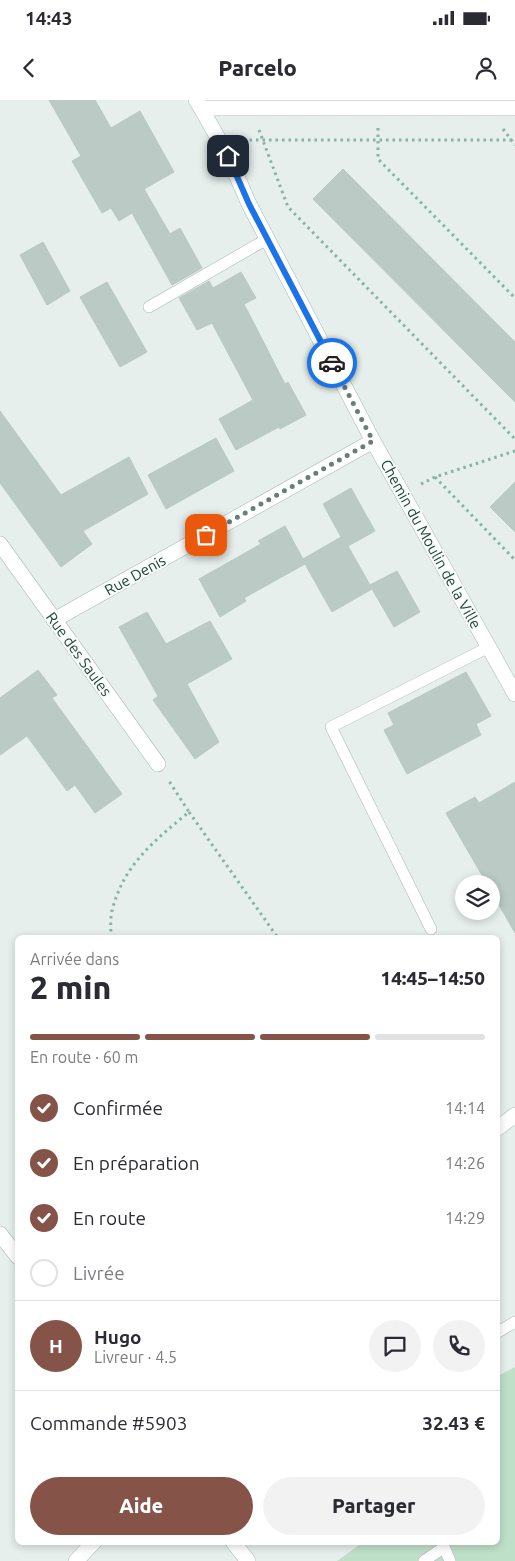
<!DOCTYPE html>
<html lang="fr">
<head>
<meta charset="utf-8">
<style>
	body { margin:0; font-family:Ubuntu,sans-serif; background:#f2f2f3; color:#2b2b33; height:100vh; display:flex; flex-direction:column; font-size:19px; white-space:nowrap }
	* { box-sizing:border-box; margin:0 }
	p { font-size:16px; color:#7c7c81 }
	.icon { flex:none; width:28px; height:28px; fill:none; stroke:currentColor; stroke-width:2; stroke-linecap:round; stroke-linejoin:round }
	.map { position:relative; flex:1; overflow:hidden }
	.side { position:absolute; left:15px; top:835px; width:485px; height:610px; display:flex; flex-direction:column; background:#fff; border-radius:8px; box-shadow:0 2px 8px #0003 }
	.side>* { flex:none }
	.controls { position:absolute; left:455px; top:775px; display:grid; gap:10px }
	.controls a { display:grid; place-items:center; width:45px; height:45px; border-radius:50%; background:#fff; box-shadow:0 2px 8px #0003; font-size:25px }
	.pin { position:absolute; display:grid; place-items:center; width:42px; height:42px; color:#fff; margin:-21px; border-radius:10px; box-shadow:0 2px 8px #0006 }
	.courier { position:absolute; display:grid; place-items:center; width:50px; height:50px; margin:-25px; border:4px solid #1a73e8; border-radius:50%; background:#fff; color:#222; box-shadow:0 1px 6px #0007 }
	.summary em { font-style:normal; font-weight:800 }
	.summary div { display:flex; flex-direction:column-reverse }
	.summary { display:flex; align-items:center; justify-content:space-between; height:85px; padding:0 15px }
	h1 { font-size:32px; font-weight:800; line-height:38px }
	.bar { display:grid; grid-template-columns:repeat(4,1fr); gap:8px 5px; align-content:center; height:60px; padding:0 15px }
	.bar i { height:6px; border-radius:4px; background:#e1e1e2 }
	.bar .on { background:#855347 }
	.bar p { grid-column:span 4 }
	.line { display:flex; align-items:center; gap:12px; padding:0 15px; border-top:1px solid #e1e1e2 }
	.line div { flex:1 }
	.round { display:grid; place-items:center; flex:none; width:52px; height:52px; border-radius:26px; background:#f2f2f3 }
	ol { padding:0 15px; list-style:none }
	li { display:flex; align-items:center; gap:15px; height:55px }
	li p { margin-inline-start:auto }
	li .icon { padding:5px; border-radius:50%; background:#855347; color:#fff; stroke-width:4 }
	li:last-child { color:#7c7c81 }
	li i { width:28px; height:28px; border:2px solid #e1e1e2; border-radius:50% }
	.cta { display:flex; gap:10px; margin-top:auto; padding:10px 15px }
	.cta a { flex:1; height:58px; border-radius:30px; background:#855347; color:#fff; font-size:20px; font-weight:800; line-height:58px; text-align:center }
	.cta a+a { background:#f2f2f3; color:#2b2b33 }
	.status { display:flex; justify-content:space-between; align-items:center; height:35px; padding:0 25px; background:#fff; direction:ltr }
	.status svg { height:14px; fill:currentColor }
	header { display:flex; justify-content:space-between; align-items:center; height:65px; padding:0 15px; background:#fff; font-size:22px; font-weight:800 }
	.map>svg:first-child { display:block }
	.green { fill:#bfe0c8 }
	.building { fill:#bbcac4; stroke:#b8c9c2 }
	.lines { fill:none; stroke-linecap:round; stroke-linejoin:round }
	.service-casing { stroke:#a8b8b2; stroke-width:12 }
	.minor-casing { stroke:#a8b8b2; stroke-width:16 }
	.tertiary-casing { stroke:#a8b8b2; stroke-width:16 }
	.path { stroke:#86b3a5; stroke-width:3; stroke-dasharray:2.5 4; stroke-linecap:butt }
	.service { stroke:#fff; stroke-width:11 }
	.minor { stroke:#fff; stroke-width:15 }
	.tertiary { stroke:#fff; stroke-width:15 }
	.done { stroke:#687f78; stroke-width:5; stroke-dasharray:0 9 }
	.route { stroke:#1a73e8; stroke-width:6 }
	.labels { text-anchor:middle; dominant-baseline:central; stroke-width:4; stroke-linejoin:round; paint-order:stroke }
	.street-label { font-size:15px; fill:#24423a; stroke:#f7fbf9 }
</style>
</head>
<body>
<div class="status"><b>14:43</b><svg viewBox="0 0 49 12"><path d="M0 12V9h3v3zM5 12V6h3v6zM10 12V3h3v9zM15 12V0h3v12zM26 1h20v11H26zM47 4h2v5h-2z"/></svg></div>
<header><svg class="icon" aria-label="back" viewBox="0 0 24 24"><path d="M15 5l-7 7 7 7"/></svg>Parcelo<svg class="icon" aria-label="person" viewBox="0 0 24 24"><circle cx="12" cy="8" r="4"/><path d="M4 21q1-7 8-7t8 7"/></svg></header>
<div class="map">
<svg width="515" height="1461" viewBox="0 0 515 1461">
	<rect width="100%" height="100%" fill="#e6efeb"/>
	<polygon class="green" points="515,1267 515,1461 337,1461 362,1443 498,1442 498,1276"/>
	<g class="building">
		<polygon points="49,0 95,0 111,28 140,11 174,72 144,89 170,134 180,128 202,168 172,185 132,113 119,121 111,108 102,113 72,61 81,56"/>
		<polygon points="343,69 515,242 515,302 313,99"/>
		<polygon points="43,142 70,191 47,205 20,155"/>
		<polygon points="241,172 256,198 244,204 285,284 288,282 306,315 280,329 279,327 236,350 219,319 253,300 212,223 197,230 179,198 209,181 213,188"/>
		<polygon points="107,182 147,252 120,267 80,197"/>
		<polygon points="0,311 61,395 129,357 148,394 83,431 92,444 61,467 0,383"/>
		<polygon points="216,338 234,371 166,409 148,375"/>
		<polygon points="515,382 515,432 490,407"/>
		<polygon points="351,388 375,431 348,446 370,485 397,471 420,512 394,527 372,489 332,512 305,464 244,498 246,501 220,517 199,479 261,444 258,441 285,426 303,459 341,437 323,404"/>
		<polygon points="147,512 166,544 210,521 232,559 187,584 219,642 195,659 153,600 158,596 119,527"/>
		<polygon points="38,570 57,595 52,598 122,694 95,713 75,685 67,691 27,636 0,655 0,598"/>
		<polygon points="466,572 491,616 476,624 481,635 407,674 384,630 394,625 388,613"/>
		<polygon points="515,682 515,833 491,791 491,784 487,784 446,713 475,697 479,703"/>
	</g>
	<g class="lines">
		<g class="service-casing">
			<g id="service">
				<polyline points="149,207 267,139"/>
				<polyline points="431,829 331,627 489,547"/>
				<polyline points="498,1232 515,1222"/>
				<polyline points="442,1442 450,1461"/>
				<polyline points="424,1461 443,1448"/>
			</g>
		</g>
		<g class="minor-casing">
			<g id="minor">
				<polyline points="201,8 228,56 249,104 373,341 515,594"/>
				<polyline points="0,444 158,664"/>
				<polyline points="54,520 373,341"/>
				<polyline points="498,1028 515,1015"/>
				<polyline points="0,1134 18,1157"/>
				<polyline points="233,1442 248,1461"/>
				<polyline points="76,1461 94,1442"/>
			</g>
		</g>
		<g class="tertiary-casing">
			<polyline id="tertiary" points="196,0 201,8 515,8"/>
		</g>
		<g class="path">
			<polyline points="378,28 378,59 515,198"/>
			<polyline points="503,29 515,45"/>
			<polyline points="259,30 288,107 515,339"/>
			<polyline points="243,40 515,40"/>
			<polyline points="435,377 515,460"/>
			<polyline points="421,384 435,377 515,351"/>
			<polyline points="189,712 278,838"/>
			<path d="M111 838C111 829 110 819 112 811 123 765 155 740 189 712L169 681"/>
		</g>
		<use href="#service" class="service"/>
		<use href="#minor" class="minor"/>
		<use href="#tertiary" class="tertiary"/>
	</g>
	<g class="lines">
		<polyline class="done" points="206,435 373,341 332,263"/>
		<polyline class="route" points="228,56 249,104 332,263"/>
	</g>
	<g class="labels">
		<g class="street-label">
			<text transform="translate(431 444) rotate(61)">Chemin du Moulin de la Ville</text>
			<text transform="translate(135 475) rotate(-29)">Rue Denis</text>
			<text transform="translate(79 554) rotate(54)">Rue des Saules</text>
		</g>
	</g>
</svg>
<div class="controls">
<a><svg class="icon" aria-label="layers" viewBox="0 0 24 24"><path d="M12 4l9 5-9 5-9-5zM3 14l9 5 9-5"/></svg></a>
</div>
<div class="pin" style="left:206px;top:435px;background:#ea580c"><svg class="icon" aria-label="bag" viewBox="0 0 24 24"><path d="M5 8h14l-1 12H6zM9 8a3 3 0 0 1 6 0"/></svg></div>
<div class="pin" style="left:228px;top:56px;background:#1f2937"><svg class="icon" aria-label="home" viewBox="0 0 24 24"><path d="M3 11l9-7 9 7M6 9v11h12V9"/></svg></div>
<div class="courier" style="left:332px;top:263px"><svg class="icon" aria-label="car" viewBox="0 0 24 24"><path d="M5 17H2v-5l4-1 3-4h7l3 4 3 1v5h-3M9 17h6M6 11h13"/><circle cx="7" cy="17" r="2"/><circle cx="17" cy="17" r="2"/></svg></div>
<section class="side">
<div class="summary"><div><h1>2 min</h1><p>Arrivée dans</p></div><em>14:45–14:50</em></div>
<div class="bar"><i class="on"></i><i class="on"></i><i class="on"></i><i></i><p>En route · 60 m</p></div>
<ol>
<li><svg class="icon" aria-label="check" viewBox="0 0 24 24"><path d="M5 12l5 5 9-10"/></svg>Confirmée<p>14:14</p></li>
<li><svg class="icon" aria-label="check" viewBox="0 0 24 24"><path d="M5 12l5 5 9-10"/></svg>En préparation<p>14:26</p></li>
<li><svg class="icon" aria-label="check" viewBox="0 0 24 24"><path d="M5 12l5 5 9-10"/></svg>En route<p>14:29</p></li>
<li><i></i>Livrée</li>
</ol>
<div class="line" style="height:90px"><b class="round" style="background:#855347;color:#fff">H</b><div><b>Hugo</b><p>Livreur · 4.5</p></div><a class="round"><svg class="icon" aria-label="chat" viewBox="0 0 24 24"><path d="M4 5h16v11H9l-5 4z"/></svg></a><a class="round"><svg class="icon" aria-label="phone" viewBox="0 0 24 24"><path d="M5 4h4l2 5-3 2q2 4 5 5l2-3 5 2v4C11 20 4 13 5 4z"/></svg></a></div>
<div class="line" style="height:65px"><div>Commande #5903</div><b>32.43 €</b></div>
<div class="cta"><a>Aide</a><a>Partager</a></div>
</section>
</div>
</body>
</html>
